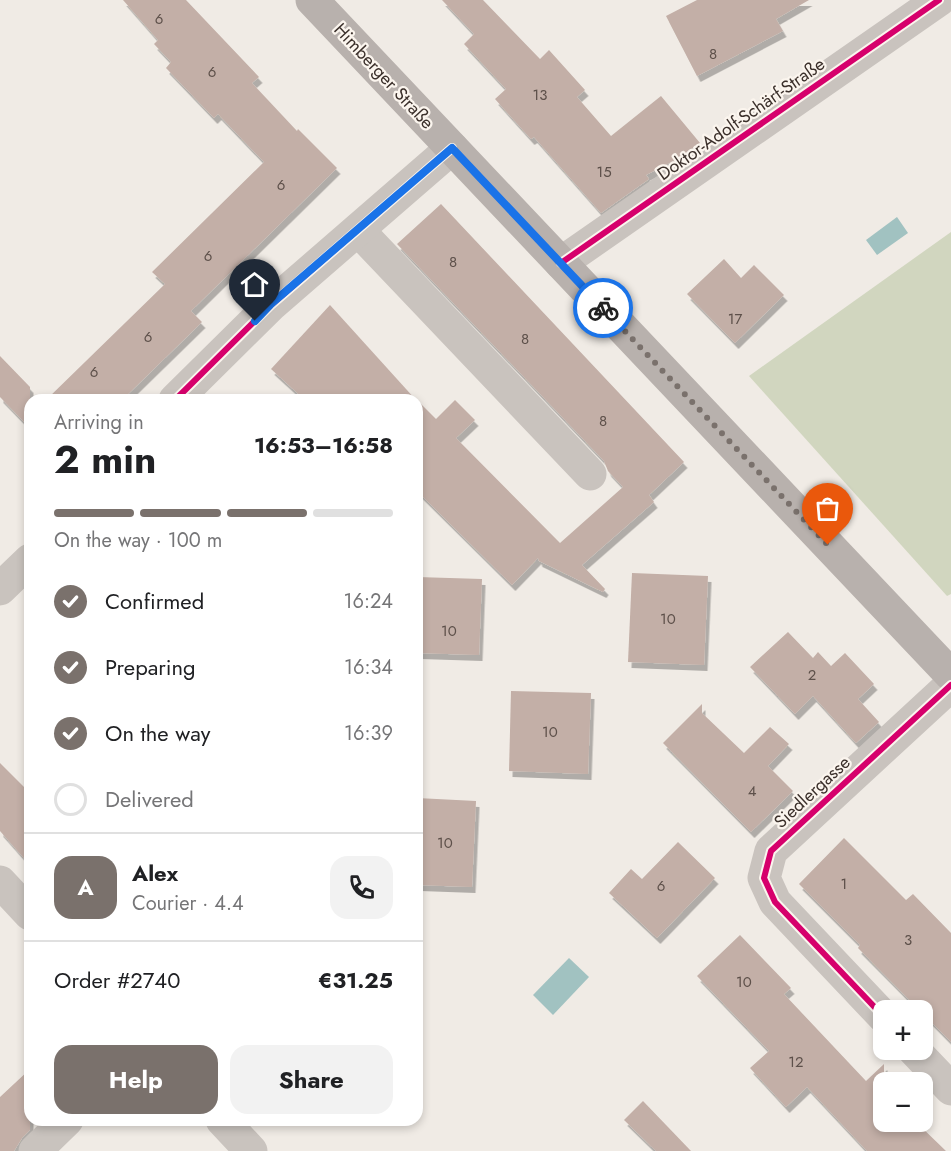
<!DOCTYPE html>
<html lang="en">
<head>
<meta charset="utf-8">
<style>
	body { margin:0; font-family:Jost,sans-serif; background:#f2f2f2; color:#202124; height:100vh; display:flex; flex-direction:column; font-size:22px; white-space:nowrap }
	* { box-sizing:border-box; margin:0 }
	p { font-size:20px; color:#757577 }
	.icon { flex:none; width:33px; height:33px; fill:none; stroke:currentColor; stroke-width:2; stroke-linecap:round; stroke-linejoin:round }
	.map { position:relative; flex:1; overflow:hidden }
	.panel { position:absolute; left:24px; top:394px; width:399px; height:732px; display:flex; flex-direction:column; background:#fff; border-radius:18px; box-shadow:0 3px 9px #0003 }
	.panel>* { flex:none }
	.controls { position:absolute; left:873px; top:1000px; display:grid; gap:12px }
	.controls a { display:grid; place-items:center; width:60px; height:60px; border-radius:12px; background:#fff; box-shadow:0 3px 9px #0003; font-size:30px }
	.pin { position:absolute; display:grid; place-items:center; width:51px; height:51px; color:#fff; margin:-62px -26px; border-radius:50% 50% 50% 0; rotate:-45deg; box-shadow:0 0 6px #0007 }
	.pin .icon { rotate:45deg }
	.courier { position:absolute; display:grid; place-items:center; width:60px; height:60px; margin:-30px; border:4px solid #1a73e8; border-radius:50%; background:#fff; color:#222; box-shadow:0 2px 8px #0007 }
	.summary em { font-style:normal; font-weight:700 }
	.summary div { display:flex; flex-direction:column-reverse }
	.summary { display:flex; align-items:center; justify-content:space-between; height:102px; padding:0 30px }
	h1 { font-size:39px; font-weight:700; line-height:45px }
	.bar { display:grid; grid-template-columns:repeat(4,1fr); gap:9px 6px; align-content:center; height:72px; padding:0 30px }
	.bar i { height:8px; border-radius:4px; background:#e0e0e0 }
	.bar .on { background:#7a716c }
	.bar p { grid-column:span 4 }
	.line { display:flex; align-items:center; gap:15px; padding:0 30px; border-top:2px solid #e0e0e0 }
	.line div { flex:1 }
	.round { display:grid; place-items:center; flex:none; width:63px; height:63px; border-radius:18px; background:#f2f2f2 }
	ol { padding:0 30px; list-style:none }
	li { display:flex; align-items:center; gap:18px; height:66px }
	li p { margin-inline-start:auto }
	li .icon { padding:6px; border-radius:50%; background:#7a716c; color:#fff; stroke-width:4 }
	li:last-child { color:#757577 }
	li i { width:33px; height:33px; border:3px solid #e0e0e0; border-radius:50% }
	.action { display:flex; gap:12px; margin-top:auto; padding:12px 30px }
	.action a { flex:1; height:69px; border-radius:18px; background:#7a716c; color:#fff; font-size:24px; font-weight:700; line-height:69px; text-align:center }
	.action a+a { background:#f2f2f2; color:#202124 }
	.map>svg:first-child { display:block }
	.green { fill:#d1d6bf }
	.water { fill:#a1c2c1 }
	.building { fill:#c3afa7; filter:url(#shadow) }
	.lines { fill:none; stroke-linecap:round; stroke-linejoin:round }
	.minor { stroke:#c9c3be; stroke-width:33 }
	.major { stroke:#b8b1ad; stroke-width:33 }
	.cycleway-casing { stroke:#fbf5ee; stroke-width:10 }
	.cycleway { stroke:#d6006c; stroke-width:6 }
	.done { stroke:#7a716c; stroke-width:6; stroke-dasharray:0 10.8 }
	.route { stroke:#1a73e8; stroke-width:8 }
	.labels { text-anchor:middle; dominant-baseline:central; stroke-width:4.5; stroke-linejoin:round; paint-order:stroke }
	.number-label { font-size:15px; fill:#5d504a }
	.street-label { font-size:18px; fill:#3b302b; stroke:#fbf5ee }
</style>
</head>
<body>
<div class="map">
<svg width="951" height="1151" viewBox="0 0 951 1151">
	<defs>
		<filter id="shadow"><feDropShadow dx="3.5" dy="6" stdDeviation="0" flood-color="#0004"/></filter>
	</defs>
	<rect width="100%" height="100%" fill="#f0ebe5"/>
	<polygon class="green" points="951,232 951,594 947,596 749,376"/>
	<g class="water">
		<polygon points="897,217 908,233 877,255 866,240"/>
		<polygon points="569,958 589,977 553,1015 533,995"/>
	</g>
	<g class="building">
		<polygon points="123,0 186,0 259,77 252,83 297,131 298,129 337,168 191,311 202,322 122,400 46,400 165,284 152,272 264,162 218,114 214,118 166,68 171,62 154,44 158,40"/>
		<polygon points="442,0 483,0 540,59 549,50 585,90 577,97 611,136 661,96 700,143 677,159 646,175 649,179 601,213 534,137 531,139 495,99 506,89 464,44 474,34"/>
		<polygon points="697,0 809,0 776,19 783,31 697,76 666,16"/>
		<polygon points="441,204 684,462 649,495 654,502 582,565 605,589 603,592 539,561 538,558 512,585 417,491 417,400 436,419 455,400 475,420 456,438 560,543 623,487 608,471 604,461 397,244"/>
		<polygon points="724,259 741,278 754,265 784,295 735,343 687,294"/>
		<polygon points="330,305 416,400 305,400 271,369"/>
		<polygon points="0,356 30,387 30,428 0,397"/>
		<polygon points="632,573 708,576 704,665 628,662"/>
		<polygon points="417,577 482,579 479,655 417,653"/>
		<polygon points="788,632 813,658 818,652 831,666 845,653 874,684 858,699 879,722 856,743 813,696 795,714 750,667"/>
		<polygon points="511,691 591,693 588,774 509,771"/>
		<polygon points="702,704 702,713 744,753 770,727 789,744 768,766 793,791 751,832 663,743"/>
		<polygon points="0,763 30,793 30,865 0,831"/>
		<polygon points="417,798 476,801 472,887 417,885"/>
		<polygon points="844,838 906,900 913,894 951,933 951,1042 858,948 860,945 799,884"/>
		<polygon points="678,842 715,878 657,938 609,893 631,869 642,879"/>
		<polygon points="740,935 791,988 784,994 866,1081 884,1064 884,1122 916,1122 946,1151 867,1151 807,1087 786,1107 750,1068 769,1051 697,976"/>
		<polygon points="30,1069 30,1130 22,1138 14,1151 0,1151 0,1097"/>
		<polygon points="643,1101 691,1151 656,1151 624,1120"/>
	</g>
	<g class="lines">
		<g class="minor">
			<polyline points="358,230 590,474"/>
			<polyline points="561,263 939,0"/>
			<polyline points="175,400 271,305 452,148"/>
			<polyline points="0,589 30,560"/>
			<polyline points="0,882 30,914"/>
			<polyline points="884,1017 775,902 764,878 771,851 951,685"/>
			<polyline points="914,1050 951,1089"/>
			<polyline points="222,1120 251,1151"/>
			<polyline points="35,1151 67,1120"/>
		</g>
		<polyline class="major" points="312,0 951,675"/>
		<g class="cycleway-casing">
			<g id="cycleway">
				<polyline points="561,263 939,0"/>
				<polyline points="175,400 271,305 452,148"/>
				<polyline points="884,1017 775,902 764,878 771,851 951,685"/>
			</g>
		</g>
		<use href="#cycleway" class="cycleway"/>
	</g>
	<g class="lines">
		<polyline class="done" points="603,308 828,545"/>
		<polyline class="route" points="255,321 271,304 452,148 603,308"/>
	</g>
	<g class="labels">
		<g class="number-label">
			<text x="159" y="19">6</text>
			<text x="713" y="54">8</text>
			<text x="212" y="72">6</text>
			<text x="540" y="95">13</text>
			<text x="604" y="172">15</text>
			<text x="281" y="185">6</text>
			<text x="208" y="256">6</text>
			<text x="453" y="262">8</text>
			<text x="735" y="319">17</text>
			<text x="148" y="337">6</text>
			<text x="525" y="339">8</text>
			<text x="94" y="372">6</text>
			<text x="603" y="421">8</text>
			<text x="668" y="619">10</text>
			<text x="449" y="631">10</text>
			<text x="812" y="675">2</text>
			<text x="550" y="732">10</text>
			<text x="752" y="791">4</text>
			<text x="445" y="843">10</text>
			<text x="844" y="884">1</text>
			<text x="661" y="886">6</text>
			<text x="908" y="940">3</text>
			<text x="744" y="982">10</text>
			<text x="796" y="1062">12</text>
		</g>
		<g class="street-label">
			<text transform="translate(384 76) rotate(47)">Himberger Straße</text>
			<text transform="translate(741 119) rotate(-35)">Doktor-Adolf-Schärf-Straße</text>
			<text transform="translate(812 792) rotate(-43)">Siedlergasse</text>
		</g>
	</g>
</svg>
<div class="controls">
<a>+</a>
<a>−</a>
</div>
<div class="pin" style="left:828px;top:545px;background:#ea580c"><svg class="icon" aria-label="bag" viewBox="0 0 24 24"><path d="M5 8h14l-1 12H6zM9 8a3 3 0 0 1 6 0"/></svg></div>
<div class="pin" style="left:255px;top:321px;background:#1f2937"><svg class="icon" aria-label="home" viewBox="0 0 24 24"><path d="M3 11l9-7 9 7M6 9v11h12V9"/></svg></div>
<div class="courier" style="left:603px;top:308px"><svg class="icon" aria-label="bike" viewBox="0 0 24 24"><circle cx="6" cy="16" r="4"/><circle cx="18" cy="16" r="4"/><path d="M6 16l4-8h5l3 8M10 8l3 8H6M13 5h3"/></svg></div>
<section class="panel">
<div class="summary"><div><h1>2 min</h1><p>Arriving in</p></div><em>16:53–16:58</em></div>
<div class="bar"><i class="on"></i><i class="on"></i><i class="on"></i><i></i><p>On the way · 100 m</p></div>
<ol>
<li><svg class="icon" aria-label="check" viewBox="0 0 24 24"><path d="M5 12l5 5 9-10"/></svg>Confirmed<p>16:24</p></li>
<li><svg class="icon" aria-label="check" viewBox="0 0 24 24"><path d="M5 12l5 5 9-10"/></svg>Preparing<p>16:34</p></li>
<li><svg class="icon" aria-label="check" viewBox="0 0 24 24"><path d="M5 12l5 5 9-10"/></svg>On the way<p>16:39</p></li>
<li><i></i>Delivered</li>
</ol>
<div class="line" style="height:108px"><b class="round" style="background:#7a716c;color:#fff">A</b><div><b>Alex</b><p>Courier · 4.4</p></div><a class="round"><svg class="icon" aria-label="phone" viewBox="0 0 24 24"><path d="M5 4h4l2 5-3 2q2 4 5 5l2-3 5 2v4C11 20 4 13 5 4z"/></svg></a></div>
<div class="line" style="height:78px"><div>Order #2740</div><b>€31.25</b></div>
<div class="action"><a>Help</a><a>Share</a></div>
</section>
</div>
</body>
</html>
